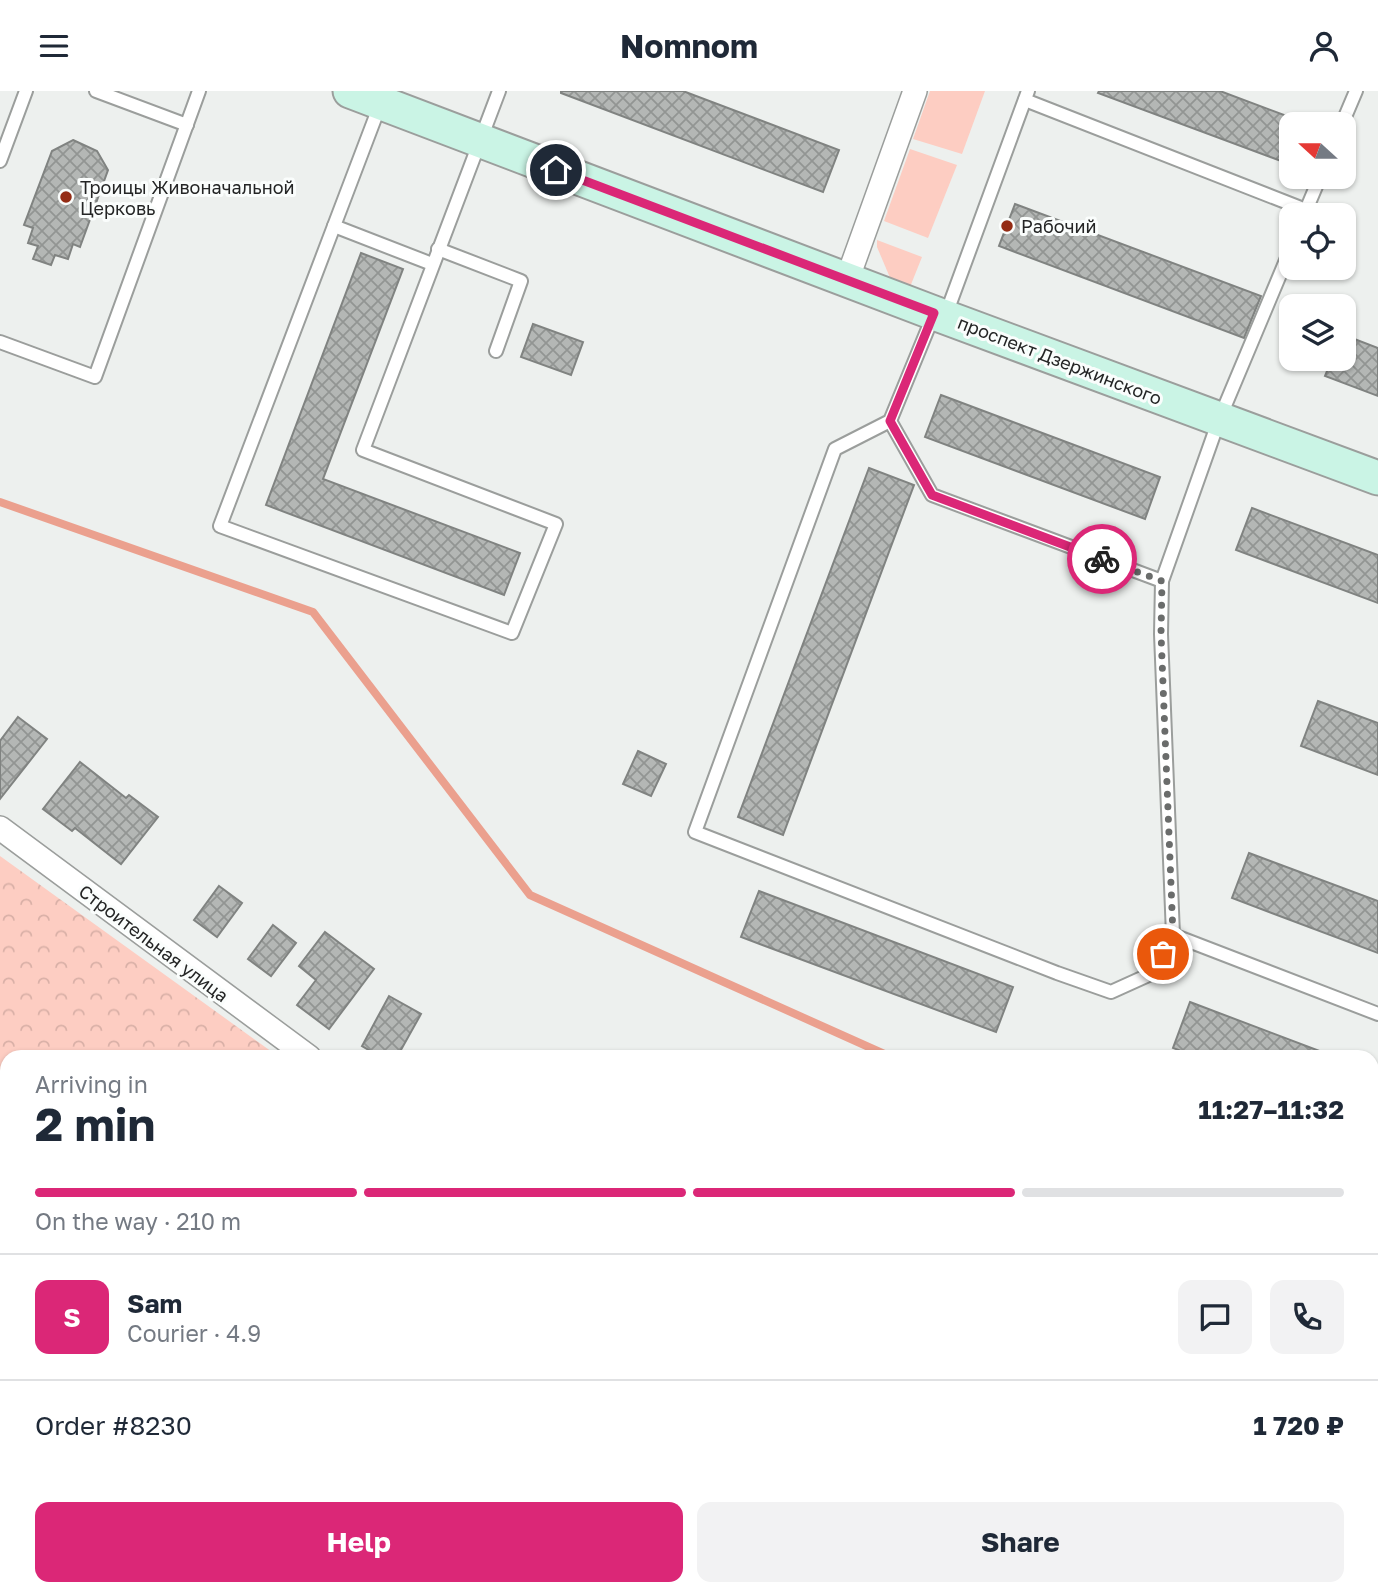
<!DOCTYPE html>
<html lang="en">
<head>
<meta charset="utf-8">
<style>
	body { margin:0; font-family:"Golos Text",sans-serif; background:#f2f2f3; color:#1f2937; height:100vh; display:flex; flex-direction:column; font-size:26px; white-space:nowrap }
	* { box-sizing:border-box; margin:0 }
	p { font-size:23px; color:#747a83 }
	.icon { flex:none; width:38px; height:38px; fill:none; stroke:currentColor; stroke-width:2; stroke-linecap:round; stroke-linejoin:round }
	.map { position:relative; flex:1; overflow:hidden }
	.drawer { position:absolute; left:0px; top:959px; width:1379px; height:546px; display:flex; flex-direction:column; background:#fff; border-radius:21px 21px 0 0; box-shadow:0 2px 5px #0004 }
	.drawer>* { flex:none }
	.needle { width:46px; rotate:291deg }
	.tools { position:absolute; left:1279px; top:21px; display:grid; gap:14px }
	.tools a { display:grid; place-items:center; width:77px; height:77px; border-radius:14px; background:#fff; box-shadow:0 2px 5px #0004; font-size:35px }
	.pin { position:absolute; display:grid; place-items:center; width:60px; height:60px; color:#fff; margin:-30px; border:4px solid #fff; border-radius:50%; box-shadow:0 2px 7px #0007 }
	.courier { position:absolute; display:grid; place-items:center; width:70px; height:70px; margin:-35px; border:5px solid #db2777; border-radius:50%; background:#fff; color:#222; box-shadow:0 2px 9px #0007 }
	.head em { font-style:normal; font-weight:700 }
	.head div { display:flex; flex-direction:column-reverse }
	.head { display:flex; align-items:center; justify-content:space-between; height:119px; padding:0 35px }
	h1 { font-size:46px; font-weight:700; line-height:52px }
	.bar { display:grid; grid-template-columns:repeat(4,1fr); gap:10px 7px; align-content:center; height:84px; padding:0 35px }
	.bar i { height:9px; border-radius:5px; background:#e0e1e3 }
	.bar .current { background:#db2777 }
	.bar p { grid-column:span 4 }
	.line { display:flex; align-items:center; gap:18px; padding:0 35px; border-top:2px solid #e0e1e3 }
	.line div { flex:1 }
	.round { display:grid; place-items:center; flex:none; width:74px; height:74px; border-radius:14px; background:#f2f2f3 }
	.button { display:flex; gap:14px; margin-top:auto; padding:14px 35px }
	.button a { flex:1; height:80px; border-radius:14px; background:#db2777; color:#fff; font-size:28px; font-weight:700; line-height:80px; text-align:center }
	.button a+a { background:#f2f2f3; color:#1f2937 }
	header { display:flex; justify-content:space-between; align-items:center; height:91px; padding:0 35px; background:#fff; font-size:32px; font-weight:700 }
	.map>svg:first-child { display:block }
	.grass { fill:#fdcdc2 }
	.park { fill:url(#park-crowns) }
	.lines { fill:none; stroke-linecap:round; stroke-linejoin:round }
	.stream { stroke:#eba08e; stroke-width:8 }
	.building { fill:url(#building-cross-hatch); stroke:#808381; stroke-width:2 }
	.lane-casing { stroke:#9b9e9c; stroke-width:16 }
	.street-casing { stroke:#9b9e9c; stroke-width:26 }
	.secondary-casing { stroke:#9b9e9c; stroke-width:37 }
	.lane { stroke:#fff; stroke-width:12 }
	.street { stroke:#fff; stroke-width:23 }
	.secondary { stroke:#caf4e5; stroke-width:33 }
	.done { stroke:#6a6c6b; stroke-width:7; stroke-dasharray:0 12.6 }
	.route { stroke:#db2777; stroke-width:9 }
	.poi-dot { fill:#942c15; stroke:#fafdfc; stroke-width:2.5 }
	.labels { text-anchor:middle; dominant-baseline:central; stroke-width:6; stroke-linejoin:round; paint-order:stroke }
	.poi-label { font-size:18px; fill:#242525; stroke:#fafdfc; text-anchor:start }
	.street-label { font-size:18px; fill:#242525; stroke:#fafdfc }
</style>
</head>
<body>
<header><svg class="icon" aria-label="menu" viewBox="0 0 24 24"><path d="M4 6h16M4 12h16M4 18h16"/></svg>Nomnom<svg class="icon" aria-label="person" viewBox="0 0 24 24"><circle cx="12" cy="8" r="4"/><path d="M4 21q1-7 8-7t8 7"/></svg></header>
<div class="map">
<svg width="1378" height="1505" viewBox="0 0 1378 1505">
	<defs>
		<pattern id="park-crowns" width="20" height="18" patternUnits="userSpaceOnUse" patternTransform="scale(1.75)"><rect width="20" height="18" fill="#fdcdc2"/><path d="M2 6a3 3 0 1 1 6 0M12 15a3 3 0 1 1 6 0" fill="none" stroke="#d9b0a7"/></pattern>
		<pattern id="building-cross-hatch" width="8" height="8" patternUnits="userSpaceOnUse" patternTransform="scale(1.75)"><rect width="8" height="8" fill="#b4b7b5"/><path d="M0 0l8 8M0 8l8-8" fill="none" stroke="#929593"/></pattern>
	</defs>
	<rect width="100%" height="100%" fill="#edf0ee"/>
	<g class="grass">
		<polygon points="930,0 985,0 962,63 913,48"/>
		<polygon points="910,58 957,74 928,147 884,130"/>
		<polygon points="877,149 922,166 910,196 891,189 877,156"/>
		<polygon points="7,1446 7,1498 70,1498 76,1505 0,1505 0,1447"/>
	</g>
	<g class="park">
		<polygon points="0,765 279,966 7,966 7,1446 0,1447"/>
		<polygon points="70,1498 1263,1498 1261,1505 76,1505"/>
	</g>
	<g class="lines">
		<g class="stream">
			<polyline points="0,411 313,521 530,804 891,966"/>
			<polyline points="1372,1110 1378,1112"/>
		</g>
	</g>
	<g class="building">
		<polygon points="561,0 683,0 839,59 823,101 561,2"/>
		<polygon points="1099,0 1220,0 1292,27 1292,74 1098,2"/>
		<polygon points="73,49 97,60 108,79 80,156 73,153 68,168 55,164 51,174 33,168 38,155 28,152 33,137 24,134 52,60"/>
		<polygon points="1015,113 1261,205 1244,247 999,155"/>
		<polygon points="361,162 403,178 323,388 520,462 504,504 266,414"/>
		<polygon points="533,233 583,251 571,284 521,266"/>
		<polygon points="1344,244 1378,257 1378,305 1325,285 1332,268 1344,268"/>
		<polygon points="941,304 1160,386 1145,428 925,346"/>
		<polygon points="869,377 914,394 783,744 738,726"/>
		<polygon points="1252,417 1378,464 1378,512 1236,459"/>
		<polygon points="1318,610 1378,632 1378,684 1301,655"/>
		<polygon points="18,626 47,648 0,708 0,650"/>
		<polygon points="638,660 666,673 651,705 623,693"/>
		<polygon points="80,671 126,707 129,704 158,726 121,773 75,737 72,740 43,718"/>
		<polygon points="1249,762 1378,810 1378,862 1232,807"/>
		<polygon points="219,795 242,812 217,846 194,829"/>
		<polygon points="759,800 1013,896 996,941 741,846"/>
		<polygon points="273,834 296,852 271,885 248,868"/>
		<polygon points="325,841 374,878 329,938 297,914 316,889 299,875"/>
		<polygon points="389,905 421,923 397,966 381,966 362,955"/>
		<polygon points="1190,911 1330,964 1330,966 1197,966 1173,957"/>
	</g>
	<g class="lines">
		<g class="lane-casing">
			<g id="lane">
				<polyline points="96,0 187,34"/>
				<polyline points="1025,9 1306,119"/>
				<polyline points="380,14 334,135 432,173"/>
				<polyline points="1342,33 1356,0"/>
				<polyline points="0,70 26,0"/>
				<polyline points="1304,124 1320,86"/>
				<polyline points="334,135 220,435 512,542 556,433 363,359 499,0"/>
				<polyline points="438,158 521,190 496,260"/>
				<polyline points="934,223 890,330 835,358 695,741 1057,882 1111,901 1153,882 1173,844 1161,543 1162,490 1219,329 1292,155"/>
				<polyline points="945,226 1028,0"/>
				<polyline points="0,251 95,286 199,0"/>
				<polyline points="890,330 932,404 1162,490"/>
				<polyline points="1173,844 1378,923"/>
			</g>
		</g>
		<g class="street-casing">
			<g id="street">
				<polyline points="847,189 915,0"/>
				<polyline points="0,737 309,966"/>
				<polyline points="1372,1361 1378,1362"/>
			</g>
		</g>
		<g class="secondary-casing">
			<polyline id="secondary" points="350,0 934,222 1378,387"/>
		</g>
		<use href="#lane" class="lane"/>
		<use href="#street" class="street"/>
		<use href="#secondary" class="secondary"/>
	</g>
	<g class="lines">
		<polyline class="done" points="1102,468 1162,490 1161,543 1173,844 1163,863"/>
		<polyline class="route" points="556,79 934,222 890,330 932,404 1102,468"/>
	</g>
	<g class="poi-dot">
		<circle cx="66" cy="106" r="7"/>
		<circle cx="1007" cy="135" r="7"/>
	</g>
	<g class="labels">
		<g class="poi-label">
			<text x="80" y="96">Троицы Живоначальной<tspan x="80" dy="21">Церковь</tspan></text>
			<text x="1021" y="135">Рабочий</text>
		</g>
		<g class="street-label">
			<text transform="translate(1060 269) rotate(21)">проспект Дзержинского</text>
			<text transform="translate(154 852) rotate(37)">Строительная улица</text>
		</g>
	</g>
</svg>
<div class="tools">
<a><svg class="needle" viewBox="-14 -14 28 28"><path d="M0-13l5 13h-10z" fill="#e53935"/><path d="M0 13l5-13h-10z" fill="#747a83"/></svg></a>
<a><svg class="icon" aria-label="locate" viewBox="0 0 24 24"><circle cx="12" cy="12" r="6"/><path d="M12 2v4M12 18v4M2 12h4M18 12h4"/></svg></a>
<a><svg class="icon" aria-label="layers" viewBox="0 0 24 24"><path d="M12 4l9 5-9 5-9-5zM3 14l9 5 9-5"/></svg></a>
</div>
<div class="pin" style="left:1163px;top:863px;background:#ea580c"><svg class="icon" aria-label="bag" viewBox="0 0 24 24"><path d="M5 8h14l-1 12H6zM9 8a3 3 0 0 1 6 0"/></svg></div>
<div class="pin" style="left:556px;top:79px;background:#1f2937"><svg class="icon" aria-label="home" viewBox="0 0 24 24"><path d="M3 11l9-7 9 7M6 9v11h12V9"/></svg></div>
<div class="courier" style="left:1102px;top:468px"><svg class="icon" aria-label="bike" viewBox="0 0 24 24"><circle cx="6" cy="16" r="4"/><circle cx="18" cy="16" r="4"/><path d="M6 16l4-8h5l3 8M10 8l3 8H6M13 5h3"/></svg></div>
<section class="drawer">
<div class="head"><div><h1>2 min</h1><p>Arriving in</p></div><em>11:27–11:32</em></div>
<div class="bar"><i class="current"></i><i class="current"></i><i class="current"></i><i></i><p>On the way · 210 m</p></div>
<div class="line" style="height:126px"><b class="round" style="background:#db2777;color:#fff">S</b><div><b>Sam</b><p>Courier · 4.9</p></div><a class="round"><svg class="icon" aria-label="chat" viewBox="0 0 24 24"><path d="M4 5h16v11H9l-5 4z"/></svg></a><a class="round"><svg class="icon" aria-label="phone" viewBox="0 0 24 24"><path d="M5 4h4l2 5-3 2q2 4 5 5l2-3 5 2v4C11 20 4 13 5 4z"/></svg></a></div>
<div class="line" style="height:91px"><div>Order #8230</div><b>1 720 ₽</b></div>
<div class="button"><a>Help</a><a>Share</a></div>
</section>
</div>
</body>
</html>
